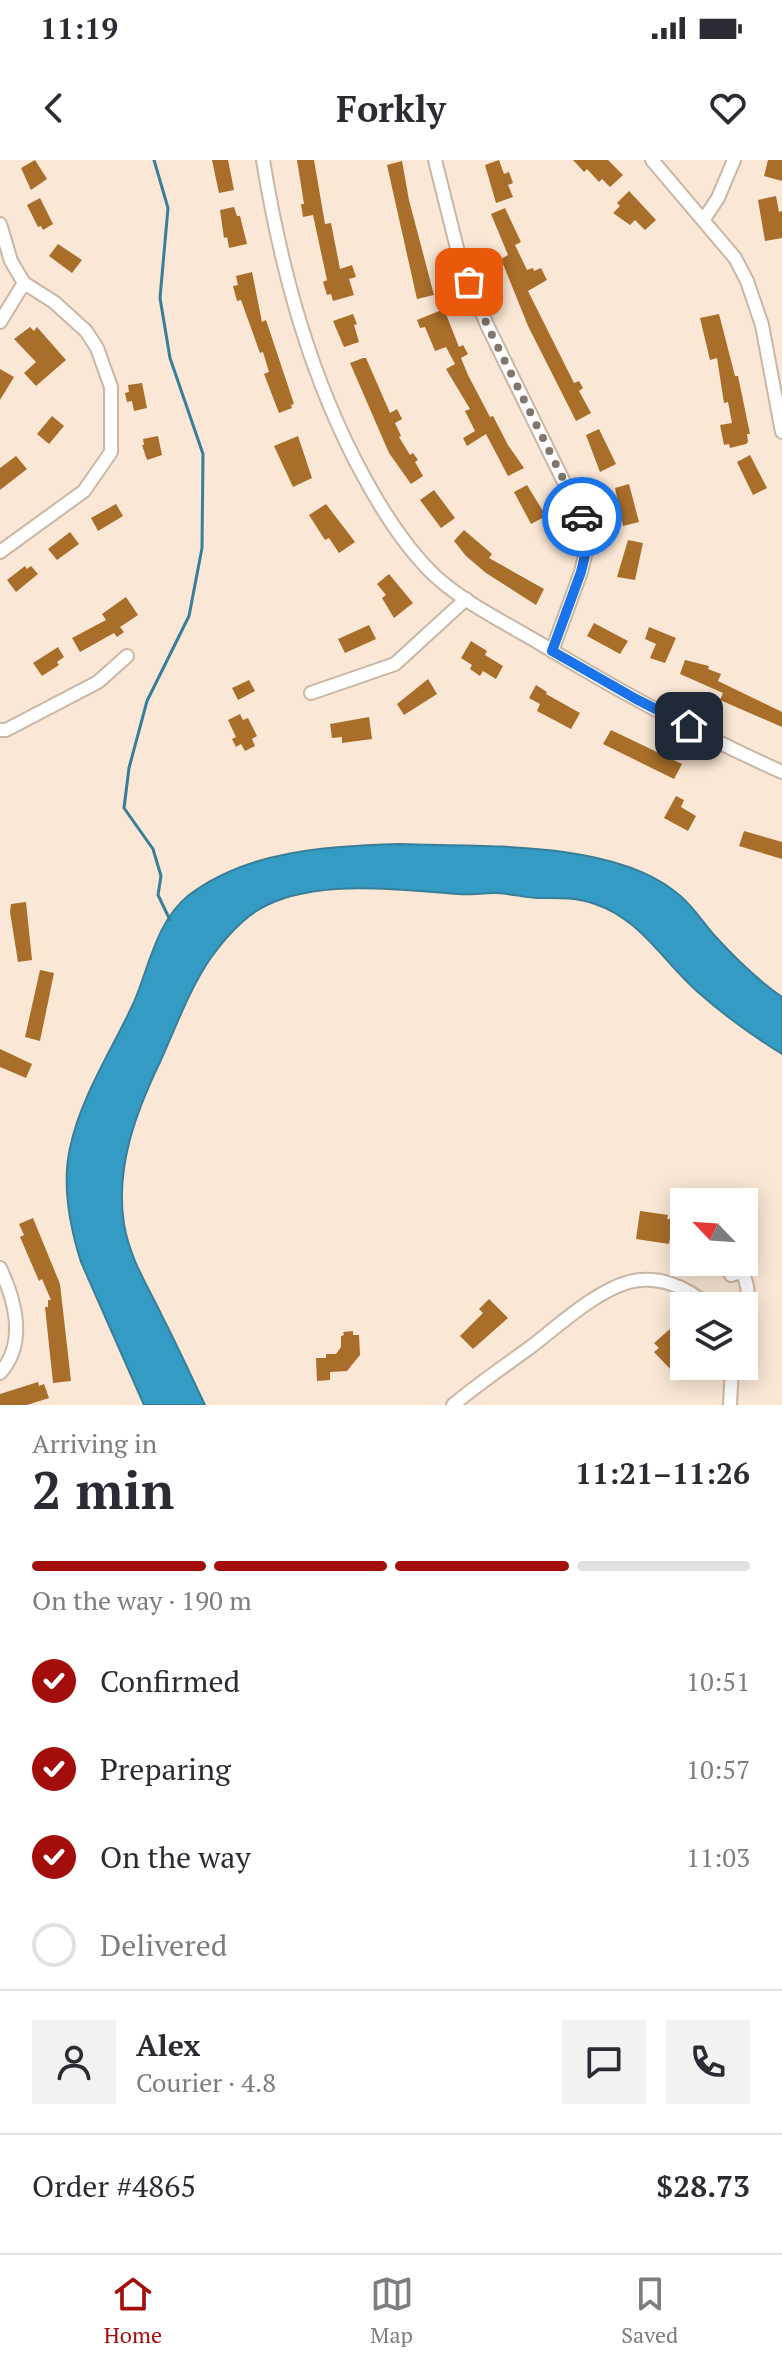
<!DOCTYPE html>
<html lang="en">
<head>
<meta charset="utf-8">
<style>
	body { margin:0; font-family:"PT Serif",serif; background:#f2f2f3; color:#2b2b33; height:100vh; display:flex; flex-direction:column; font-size:30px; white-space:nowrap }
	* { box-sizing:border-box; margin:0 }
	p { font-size:26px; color:#7c7c81 }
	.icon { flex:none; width:44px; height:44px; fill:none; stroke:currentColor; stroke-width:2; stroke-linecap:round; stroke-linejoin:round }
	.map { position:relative; height:1245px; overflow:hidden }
	.side { display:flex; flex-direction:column; background:#fff; flex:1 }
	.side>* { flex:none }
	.needle { width:52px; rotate:295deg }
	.tools { position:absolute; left:670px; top:1028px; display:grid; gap:16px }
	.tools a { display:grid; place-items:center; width:88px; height:88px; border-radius:0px; background:#fff; box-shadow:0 4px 20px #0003; font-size:40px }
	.pin { position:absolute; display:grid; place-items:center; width:68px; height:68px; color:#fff; margin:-34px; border-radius:16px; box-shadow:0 4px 12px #0006 }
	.courier { position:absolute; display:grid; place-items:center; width:80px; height:80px; margin:-40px; border:6px solid #1a73e8; border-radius:50%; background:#fff; color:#222; box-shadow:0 2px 10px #0007 }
	.head em { font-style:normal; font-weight:600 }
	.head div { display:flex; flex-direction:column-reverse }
	.head { display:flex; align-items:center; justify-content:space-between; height:136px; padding:0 32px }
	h1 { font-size:52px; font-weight:600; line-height:60px }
	.bar { display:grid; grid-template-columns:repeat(4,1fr); gap:12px 8px; align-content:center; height:96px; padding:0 32px }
	.bar i { height:10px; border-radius:6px; background:#e1e1e2 }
	.bar .active { background:#a40e0a }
	.bar p { grid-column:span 4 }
	.line { display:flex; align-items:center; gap:20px; padding:0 32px; border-top:2px solid #e1e1e2 }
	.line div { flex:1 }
	.round { display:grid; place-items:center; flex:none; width:84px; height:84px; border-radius:0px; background:#f2f2f3 }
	ol { padding:0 32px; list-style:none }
	li { display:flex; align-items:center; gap:24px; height:88px }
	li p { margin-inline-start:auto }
	li .icon { padding:8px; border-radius:50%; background:#a40e0a; color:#fff; stroke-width:4 }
	li:last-child { color:#7c7c81 }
	li i { width:44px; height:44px; border:4px solid #e1e1e2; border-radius:50% }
	.status { display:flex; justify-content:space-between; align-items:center; height:56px; padding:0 40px; background:#fff; direction:ltr }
	.status svg { height:22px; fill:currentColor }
	header { display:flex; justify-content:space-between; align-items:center; height:104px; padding:0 32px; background:#fff; font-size:36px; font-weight:600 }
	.tabs { display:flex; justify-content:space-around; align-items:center; height:112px; border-top:2px solid #e1e1e2; background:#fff; font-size:22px; color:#7c7c81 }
	.tabs a { display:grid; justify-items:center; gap:4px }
	.tabs .active { color:#a40e0a }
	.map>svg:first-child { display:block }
	.water { fill:#349cc4; stroke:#387e98; stroke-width:2 }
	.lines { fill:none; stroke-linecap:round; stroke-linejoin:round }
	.stream { stroke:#387e98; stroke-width:3 }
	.building { fill:#a86e2a }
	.minor-casing { stroke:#c9b7a6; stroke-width:16 }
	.minor { stroke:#fff; stroke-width:12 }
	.done { stroke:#81766b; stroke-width:8; stroke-dasharray:0 14.4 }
	.route { stroke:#1a73e8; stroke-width:10 }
</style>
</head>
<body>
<div class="status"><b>11:19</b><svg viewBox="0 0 49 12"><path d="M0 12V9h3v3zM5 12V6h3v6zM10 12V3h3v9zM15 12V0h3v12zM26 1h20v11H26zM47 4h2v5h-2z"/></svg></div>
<header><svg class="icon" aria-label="back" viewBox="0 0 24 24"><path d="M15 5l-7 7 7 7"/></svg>Forkly<svg class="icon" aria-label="heart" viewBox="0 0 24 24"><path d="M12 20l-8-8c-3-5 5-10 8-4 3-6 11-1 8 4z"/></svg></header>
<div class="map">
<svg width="782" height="1245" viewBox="0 0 782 1245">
	<rect width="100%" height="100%" fill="#fae7d5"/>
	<path class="water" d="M400 684C479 687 608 680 673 730 690 742 701 760 714 775 735 798 756 819 782 837V894C753 876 725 856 699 833 664 803 641 759 595 744 575 737 557 738 536 738 522 737 508 733 494 733 482 733 470 735 458 734 401 730 320 719 267 745 244 756 225 778 210 799 189 830 176 867 160 902 136 952 115 1007 124 1064 130 1100 148 1126 163 1158 178 1187 191 1216 205 1245H144L81 1102C70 1067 62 1024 70 988 81 936 112 890 134 842 149 807 157 760 189 735 248 690 329 686 400 684Z"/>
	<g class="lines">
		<polyline class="stream" points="154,0 168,48 160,138 170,198 203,294 202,388 189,456 147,541 129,608 124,648 153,689 161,716 158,735 170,760"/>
	</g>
	<g class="building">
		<polygon points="35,0 47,19 31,30 21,8"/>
		<polygon points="212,0 228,0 234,30 219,33"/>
		<polygon points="297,0 314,0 325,64 331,63 340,109 352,105 356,117 349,119 354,135 333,141 331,134 327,135 323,122 327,120 313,55 303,57 301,44 304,44"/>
		<polygon points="499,0 504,14 509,12 513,23 508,25 513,37 496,43 485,5"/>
		<polygon points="573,0 608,0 623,15 610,27 602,19 599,22 587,9 584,12"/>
		<polygon points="768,0 782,0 782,21 764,16"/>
		<polygon points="402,1 409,40 434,135 417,139 387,5"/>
		<polygon points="629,31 656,60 645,70 635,60 630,65 613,53 620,46 617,43"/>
		<polygon points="776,36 779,52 782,51 782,78 765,81 758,40"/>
		<polygon points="40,38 53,64 43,70 41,66 38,67 27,45"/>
		<polygon points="234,47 237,56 240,56 247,84 229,88 227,77 224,78 220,50"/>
		<polygon points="505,48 521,82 515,85 527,110 533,108 534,111 541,108 547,120 528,131 574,223 579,221 583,228 579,231 591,253 576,261 528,166 501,99 508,95 491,54"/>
		<polygon points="58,84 82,100 72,113 49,96"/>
		<polygon points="252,112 262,162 266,160 294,244 291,245 292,248 279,253 264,214 269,212 263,192 260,193 241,140 237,141 233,126 238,125 236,116"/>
		<polygon points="444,149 459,187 463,185 468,194 461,198 468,215 490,257 493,256 508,285 524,308 508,316 486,274 467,286 463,278 475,271 465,251 470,249 446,209 455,204 446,187 435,191 425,167 420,168 417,160"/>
		<polygon points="353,154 357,164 354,165 359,182 344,187 333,161"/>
		<polygon points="719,154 735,216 738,216 750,274 747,274 748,282 746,284 730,288 729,284 724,285 720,265 732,263 728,242 724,243 717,198 710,200 700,158"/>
		<polygon points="30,167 34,171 37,167 66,200 36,226 24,213 36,202 14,179"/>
		<polygon points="363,198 366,198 390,253 397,249 402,259 395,263 401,276 399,277 410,295 413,293 418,300 415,302 423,316 411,324 389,293 350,203"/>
		<polygon points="0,209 14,217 0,240"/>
		<polygon points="142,223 147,248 134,251 132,241 127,242 125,233 129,232 128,225"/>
		<polygon points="52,256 64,266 49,284 37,274"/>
		<polygon points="599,269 616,304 600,312 586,275"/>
		<polygon points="158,276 162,295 147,300 142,285 144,285 143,279"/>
		<polygon points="298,276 312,318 293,327 274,286"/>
		<polygon points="750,295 767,328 753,335 737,302"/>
		<polygon points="16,296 27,309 0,330 0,308"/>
		<polygon points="629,324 639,362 623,366 615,328"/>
		<polygon points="527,325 546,356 531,364 514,332"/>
		<polygon points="434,330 455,358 441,368 420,340"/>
		<polygon points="116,344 123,356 98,371 91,358"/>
		<polygon points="326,344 355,382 339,393 329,378 325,380 309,355"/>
		<polygon points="464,370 492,394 489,398 544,429 536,445 486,413 466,396 454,381"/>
		<polygon points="70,372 79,384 57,400 48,389"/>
		<polygon points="628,380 643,383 635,420 617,417"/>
		<polygon points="25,406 27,409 31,406 38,414 16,432 7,420"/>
		<polygon points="389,414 413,443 394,458 382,438 386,435 377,424"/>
		<polygon points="126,437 138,455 120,467 124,472 117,477 114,473 80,492 72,478 106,460 102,454"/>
		<polygon points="594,463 628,481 620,494 587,476"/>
		<polygon points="369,465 376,479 345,493 338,479"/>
		<polygon points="649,467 676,478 665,503 650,498 656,484 645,479"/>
		<polygon points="471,481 487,491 485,495 503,506 496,519 483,511 480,516 470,509 472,505 461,498"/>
		<polygon points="58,487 64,497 57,502 59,505 42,516 33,503"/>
		<polygon points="685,500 709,506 708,509 721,514 718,521 782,552 782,567 720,540 723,533 680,514"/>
		<polygon points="428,519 437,534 404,555 397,544"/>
		<polygon points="249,520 255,531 238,540 232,528"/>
		<polygon points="536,525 547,532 546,534 580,553 571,569 537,551 540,544 529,538"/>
		<polygon points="240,554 243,560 248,558 257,576 252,579 255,586 245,591 241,584 236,587 232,579 236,577 228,560"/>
		<polygon points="369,557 372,579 342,583 342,577 332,578 330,564"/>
		<polygon points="611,570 682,604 674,619 603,584"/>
		<polygon points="676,636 684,640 681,647 696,656 688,671 664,658"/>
		<polygon points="744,671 782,682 782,699 739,686"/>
		<polygon points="26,742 32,800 18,802 10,752 11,744"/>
		<polygon points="40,810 54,813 40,881 25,877"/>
		<polygon points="0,889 32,904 26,918 0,907"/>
		<polygon points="640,1051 668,1055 667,1059 678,1058 680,1077 670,1078 669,1084 636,1079"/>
		<polygon points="33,1058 60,1124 71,1221 53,1223 45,1147 48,1147 48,1140 51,1140 42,1119 39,1121 20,1077 24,1075 19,1064"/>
		<polygon points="489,1139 508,1158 473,1189 460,1176 483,1153 479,1149"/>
		<polygon points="670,1169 684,1184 684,1202 673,1212 654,1192 659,1188 654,1183"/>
		<polygon points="353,1171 353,1175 359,1175 360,1195 347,1211 330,1212 330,1220 317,1221 316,1198 326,1198 326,1194 336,1194 341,1187 341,1176 344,1175 343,1172"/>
		<polygon points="38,1222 39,1226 44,1224 49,1238 27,1245 0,1245 0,1234"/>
	</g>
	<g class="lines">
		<g class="minor-casing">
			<g id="minor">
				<path d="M263 0C281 110 310 218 364 317 383 352 405 387 434 415 463 442 502 461 536 481 615 529 697 574 782 612"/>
				<polyline points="435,0 460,100 487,165 582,359 588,383 581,412 552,491"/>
				<polyline points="652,0 735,98 747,121 762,165 782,272"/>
				<polyline points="704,59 718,38 734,0"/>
				<polyline points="0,64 11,101 24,123 0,162"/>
				<polyline points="0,392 84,331 111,292 111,227 97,188 86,171 54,142 24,123"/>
				<polyline points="311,533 395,504 466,439"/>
				<polyline points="0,570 6,570 98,522 127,496"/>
				<path d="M0 1108C15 1140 27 1183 0 1213"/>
				<path d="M742 1112 731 1115 729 1107 733 1103 740 1106C745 1119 752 1133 744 1146"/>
				<path d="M453 1245C478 1224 506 1205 532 1186 559 1165 596 1131 629 1122 658 1115 686 1126 708 1146"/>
				<polyline points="730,1245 732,1206"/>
			</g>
		</g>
		<use href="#minor" class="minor"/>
	</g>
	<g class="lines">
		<polyline class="done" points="469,122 487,165 582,357"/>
		<polyline class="route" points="582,357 588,383 581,412 552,491 636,539 689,566"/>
	</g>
</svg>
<div class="tools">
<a><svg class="needle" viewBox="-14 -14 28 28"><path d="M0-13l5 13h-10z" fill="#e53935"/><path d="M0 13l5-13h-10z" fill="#7c7c81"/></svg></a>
<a><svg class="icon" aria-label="layers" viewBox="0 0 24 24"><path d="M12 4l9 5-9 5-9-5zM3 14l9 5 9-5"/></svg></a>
</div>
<div class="pin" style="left:469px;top:122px;background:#ea580c"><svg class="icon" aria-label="bag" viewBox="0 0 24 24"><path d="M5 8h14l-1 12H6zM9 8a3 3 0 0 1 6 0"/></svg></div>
<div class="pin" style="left:689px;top:566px;background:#1f2937"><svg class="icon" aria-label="home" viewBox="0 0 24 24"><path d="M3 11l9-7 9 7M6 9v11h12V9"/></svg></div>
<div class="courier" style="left:582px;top:357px"><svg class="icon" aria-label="car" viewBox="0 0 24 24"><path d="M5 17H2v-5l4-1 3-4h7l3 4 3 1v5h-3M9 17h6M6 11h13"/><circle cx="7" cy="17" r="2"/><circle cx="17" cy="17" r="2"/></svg></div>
</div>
<section class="side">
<div class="head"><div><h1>2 min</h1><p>Arriving in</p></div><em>11:21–11:26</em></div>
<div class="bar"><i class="active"></i><i class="active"></i><i class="active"></i><i></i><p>On the way · 190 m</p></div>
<ol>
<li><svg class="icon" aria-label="check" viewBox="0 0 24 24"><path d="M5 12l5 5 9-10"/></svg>Confirmed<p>10:51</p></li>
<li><svg class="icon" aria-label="check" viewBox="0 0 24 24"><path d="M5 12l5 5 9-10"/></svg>Preparing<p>10:57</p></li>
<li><svg class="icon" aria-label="check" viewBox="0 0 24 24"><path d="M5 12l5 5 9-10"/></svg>On the way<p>11:03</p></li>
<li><i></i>Delivered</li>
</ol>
<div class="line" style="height:144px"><a class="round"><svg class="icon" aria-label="person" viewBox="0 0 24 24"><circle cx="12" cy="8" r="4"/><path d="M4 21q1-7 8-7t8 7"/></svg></a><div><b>Alex</b><p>Courier · 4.8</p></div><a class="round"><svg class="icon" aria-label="chat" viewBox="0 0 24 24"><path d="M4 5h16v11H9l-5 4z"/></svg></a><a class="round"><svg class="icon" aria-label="phone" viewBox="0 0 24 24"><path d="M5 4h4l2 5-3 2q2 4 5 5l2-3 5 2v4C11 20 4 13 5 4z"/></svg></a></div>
<div class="line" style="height:104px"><div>Order #4865</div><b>$28.73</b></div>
</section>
<nav class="tabs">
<a class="active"><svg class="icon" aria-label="home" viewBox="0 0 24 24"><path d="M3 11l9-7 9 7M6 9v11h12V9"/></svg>Home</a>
<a><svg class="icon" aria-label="map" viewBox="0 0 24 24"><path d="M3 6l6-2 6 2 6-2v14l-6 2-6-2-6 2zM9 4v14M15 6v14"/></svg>Map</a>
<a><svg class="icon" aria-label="saved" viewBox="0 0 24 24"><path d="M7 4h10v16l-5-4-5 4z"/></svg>Saved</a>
</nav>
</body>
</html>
